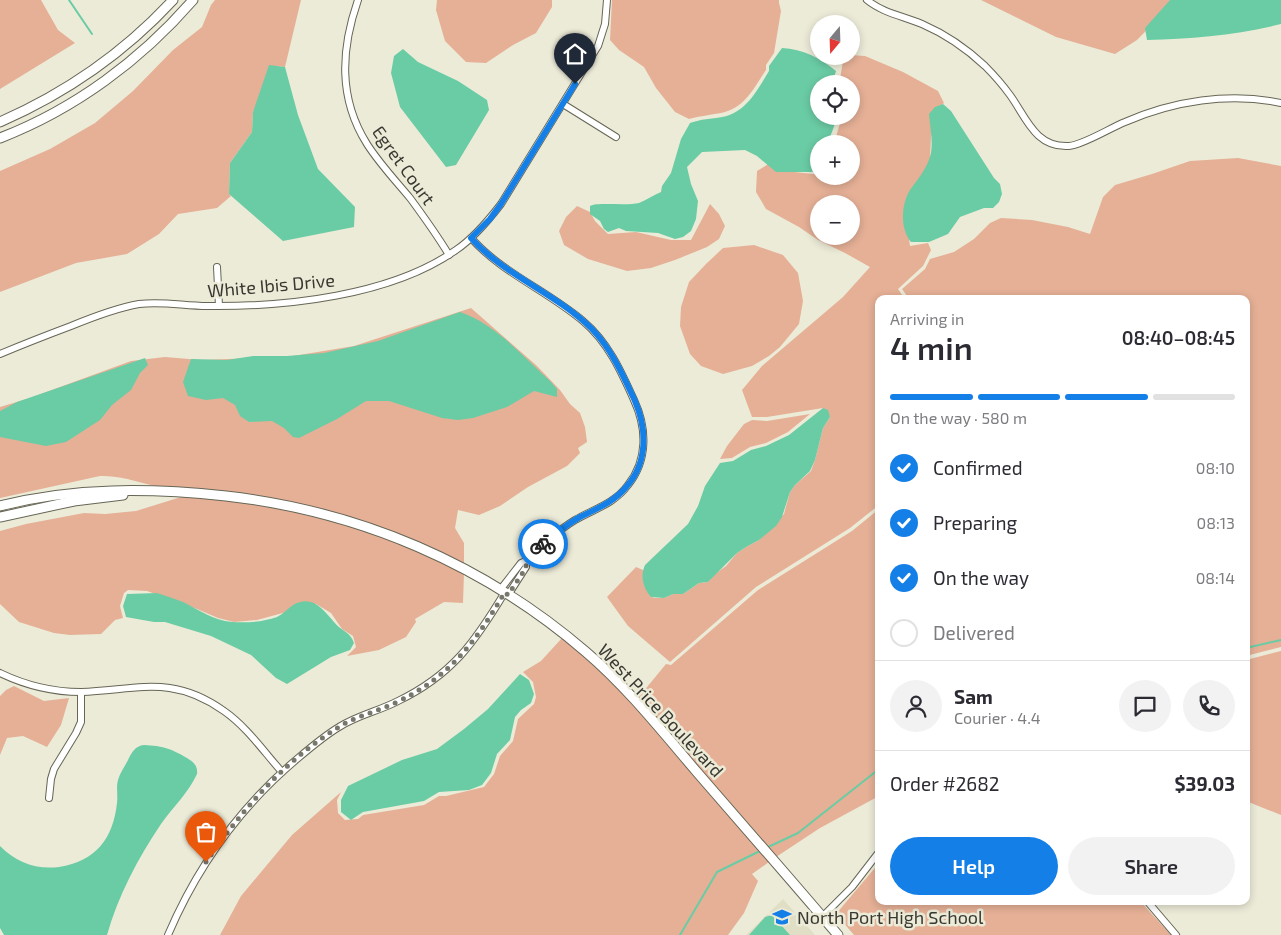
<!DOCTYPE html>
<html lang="en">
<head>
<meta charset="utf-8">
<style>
	body { margin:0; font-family:"Exo 2",sans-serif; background:#f2f2f3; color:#2b2b33; height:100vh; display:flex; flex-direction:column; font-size:19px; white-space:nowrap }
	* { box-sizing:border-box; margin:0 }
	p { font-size:16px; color:#7c7c81 }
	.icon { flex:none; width:28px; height:28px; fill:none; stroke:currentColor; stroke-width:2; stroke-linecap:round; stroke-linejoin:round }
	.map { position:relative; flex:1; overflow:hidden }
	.side { position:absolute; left:875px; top:295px; width:375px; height:610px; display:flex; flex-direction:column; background:#fff; border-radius:10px; box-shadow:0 2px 8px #0003 }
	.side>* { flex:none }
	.needle { width:32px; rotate:199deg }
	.tools { position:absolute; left:810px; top:15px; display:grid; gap:10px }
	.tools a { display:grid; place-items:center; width:50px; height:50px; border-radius:50%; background:#fff; box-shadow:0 2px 8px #0003; font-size:25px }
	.pin { position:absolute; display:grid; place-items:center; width:42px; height:42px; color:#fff; margin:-51px -21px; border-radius:50% 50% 50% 0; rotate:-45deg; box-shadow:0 0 5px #0007 }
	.pin .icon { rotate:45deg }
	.courier { position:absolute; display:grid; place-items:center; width:50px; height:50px; margin:-25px; border:4px solid #147fe6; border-radius:50%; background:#fff; color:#222; box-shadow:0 1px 6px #0007 }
	.summary em { font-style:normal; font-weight:600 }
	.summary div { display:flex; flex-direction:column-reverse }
	.summary { display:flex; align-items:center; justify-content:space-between; height:85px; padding:0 15px }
	h1 { font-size:32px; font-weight:600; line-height:38px }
	.bar { display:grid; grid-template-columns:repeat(4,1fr); gap:8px 5px; align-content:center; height:60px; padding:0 15px }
	.bar i { height:6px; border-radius:4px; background:#e1e1e2 }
	.bar .on { background:#147fe6 }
	.bar p { grid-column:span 4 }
	.line { display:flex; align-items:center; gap:12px; padding:0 15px; border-top:1px solid #e1e1e2 }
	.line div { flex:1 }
	.round { display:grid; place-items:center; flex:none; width:52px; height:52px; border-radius:26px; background:#f2f2f3 }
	ol { padding:0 15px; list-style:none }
	li { display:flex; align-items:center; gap:15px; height:55px }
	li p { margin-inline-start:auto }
	li .icon { padding:5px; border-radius:50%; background:#147fe6; color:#fff; stroke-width:4 }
	li:last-child { color:#7c7c81 }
	li i { width:28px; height:28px; border:2px solid #e1e1e2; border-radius:50% }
	.button { display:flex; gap:10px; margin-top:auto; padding:10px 15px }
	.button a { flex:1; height:58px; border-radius:30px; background:#147fe6; color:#fff; font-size:20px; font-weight:600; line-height:58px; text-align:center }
	.button a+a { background:#f2f2f3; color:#2b2b33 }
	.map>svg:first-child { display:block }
	.built { fill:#e0dfc5 }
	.green { fill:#e5b096; fill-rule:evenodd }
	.water { fill:#6acca4 }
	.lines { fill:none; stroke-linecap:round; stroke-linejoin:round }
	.stream { stroke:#6acca4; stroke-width:2 }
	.street-casing { stroke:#676656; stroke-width:8 }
	.secondary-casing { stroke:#676656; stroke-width:11 }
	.street { stroke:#fff; stroke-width:6 }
	.secondary { stroke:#fff; stroke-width:9 }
	.done { stroke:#78776c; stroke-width:5; stroke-dasharray:0 9 }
	.route { stroke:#147fe6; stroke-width:6 }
	.labels { text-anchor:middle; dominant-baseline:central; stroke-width:5; stroke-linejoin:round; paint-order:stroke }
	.street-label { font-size:18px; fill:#393932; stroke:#ecebd8 }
	.poi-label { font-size:18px; fill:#393932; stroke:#ecebd8; text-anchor:start }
</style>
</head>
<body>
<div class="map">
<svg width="1281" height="935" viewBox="0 0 1281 935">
	<rect width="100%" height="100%" fill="#ecebd8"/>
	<polygon class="built" points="783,899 815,935 746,935"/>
	<g class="green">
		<polygon points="0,0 41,0 58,30 75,43 0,89"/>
		<polygon points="215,0 301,0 285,67 275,66 253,112 252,132 230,163 229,194 231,196 217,208 178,214 159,234 127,254 76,263 0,292 0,171 50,149 95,123 133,91 173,50 202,27 211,5"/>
		<polygon points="437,0 552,0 552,7 536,33 513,45 486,63 466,62 445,41 436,10"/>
		<path d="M612 0H779V3L781 11 774 53 766 65V70C754 88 744 109 721 113 710 115 700 116 689 119L675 112 656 88 644 67 619 50 610 40Z"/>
		<polygon points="981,0 1176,0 1137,40 1115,54 1056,37"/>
		<path d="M851 55 865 56 903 72 938 91 944 103 935 111 931 136 930 161 908 231 910 246 928 243 931 250 923 266 898 289 905 299H879V505L850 528 756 587 670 662 628 626 607 597 636 567 643 570 644 585 651 597 655 598H664L673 594H683L699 583 708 582 715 574 726 566 737 553 746 547 759 540 784 514 790 492 795 485 811 471 815 460 823 428 830 417 823 408 767 417H752L742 390 762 366 843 297 870 267 845 253 818 240 799 227 766 209 756 192 757 171 770 163 785 171 813 174 819 172V176H851V144H834L842 116H851V84H839L844 56H851ZM819 204H851V236H819Z"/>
		<polygon points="1238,158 1281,166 1281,647 1246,656 1246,299 923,299 907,296 902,289 925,269 930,259 954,252 974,239 990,223 1001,218 1032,220 1068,227 1090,234 1103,197 1115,185 1152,174 1190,161"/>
		<polygon points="710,204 719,214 725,226 719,239 707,247 675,260 651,268 627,271 588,259 564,245 559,231 566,217 577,206 590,212 595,221 608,234 636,232 671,240 691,240"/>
		<polygon points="754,245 783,255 798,273 803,301 799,324 780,347 769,356 752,366 723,374 701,366 690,354 680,326 681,307 689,282 706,264 723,248"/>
		<path d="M471 308 537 366 560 390 570 404 580 413 585 427 587 442 578 448 580 453 567 466 528 487 500 506 479 515 458 510 455 528 464 543V564C397 529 326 506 251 495 223 491 195 490 167 488 143 485 124 475 100 476L0 498V407L30 398 131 361 165 357 201 360 287 357 354 346Z"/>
		<polygon points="810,414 788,432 766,443 750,447 732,458 720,459 727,446 744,424 752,420 767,421"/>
		<path d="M181 497C261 501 337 519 412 548 430 555 447 565 464 573L463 603 444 602 415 619 416 622 406 637 379 650 347 656 356 647 353 636 342 629 331 613 316 604 257 620 234 622 218 618 197 609 147 591 128 590 124 593 120 606 123 618 115 620 101 634 70 635 54 633 19 622 0 604V531L26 524 84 513 105 514 136 511Z"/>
		<polygon points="879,509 879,796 820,828 776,857 638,698 666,664 671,665 758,590 852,531"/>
		<path d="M562 638C641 703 703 785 769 862L752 874 758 881 744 913 728 935H220L241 896 292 835 341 792 337 800 338 813 345 820 358 819 363 815 424 805 439 796H446L484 787 494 774 500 756 513 741 518 719 534 704 536 697 533 682 523 672 541 661Z"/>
		<polygon points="1281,651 1281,815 1246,801 1246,660"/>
		<polygon points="14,686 44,701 69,698 61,725 47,747 23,736 7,738 0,755 0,696 6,690"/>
		<polygon points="879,863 879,901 1140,901 1171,935 854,935 836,914"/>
	</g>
	<g class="water">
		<path d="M1170 0H1281V24C1238 35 1191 39 1147 40L1145 28Z"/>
		<path d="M782 48C803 49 820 58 836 71L832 84H819V116H836C836 126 830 134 828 144H819V170L811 172H776L757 156 745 150 702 152 687 167 691 184 698 201 696 219 691 231 683 237 675 239 658 233 626 231 619 228 608 232 604 229 600 221 590 214V206C597 202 627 206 639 203 646 200 654 195 661 192L662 186 671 173 681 139 690 123C701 119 711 119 722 117 747 112 757 90 769 71V66Z"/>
		<polygon points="403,49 418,62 458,81 487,100 489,110 456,165 446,167 400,107 391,73 394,56"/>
		<polygon points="269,65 285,67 298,115 318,169 355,207 354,227 283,241 229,194 230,163 252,132 253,112"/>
		<path d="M943 104 951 111 994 178 1000 184 1002 194 999 202 993 208H984L960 217 948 234 929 242H911C900 229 901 204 910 190 918 179 928 167 931 153 933 141 930 126 929 114L935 107Z"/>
		<path d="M460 312C494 323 524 357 550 381L557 389V397L534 391 507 407 473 418 458 420 442 418 389 401H366L337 419 299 438 293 437 284 428 272 421 249 422 240 416 235 405 223 398 206 400 188 396 183 382 191 359 227 360 253 356H287L324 353 378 341Z"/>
		<polygon points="145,358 148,365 140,373 131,390 112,405 100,420 66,442 46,446 0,437 0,411 17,402"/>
		<path d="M823 408 828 410 830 417 823 428 815 460 810 471 795 485 790 492 782 517 776 526 759 540 746 547 737 553 708 582 699 583 683 594H673L664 598 651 597C643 588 640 576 645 565L688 524 698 506 705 486 720 463 733 461 751 450 766 446 789 435Z"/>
		<path d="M157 593C166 596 175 599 183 602 199 610 213 620 232 622 247 623 263 622 277 617 283 614 287 609 293 605 312 594 323 609 334 622 341 631 350 631 354 643L350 650 331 657 287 684 276 678 251 655 211 636 165 622H154L126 617 123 606 127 594Z"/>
		<polygon points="520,674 529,680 534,694 531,703 521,710 515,717 510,740 497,754 491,773 482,785 469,790 439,792 424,801 363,812 351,820 341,812 341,800 348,786 402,760 437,749 464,729 488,709"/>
		<path d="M144 745C163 746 170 748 187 758 193 762 198 765 197 774 189 792 173 807 161 824 138 858 118 896 107 935H4L0 928V846C16 862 36 870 59 867 96 861 113 839 117 803 118 795 116 787 118 780 120 773 125 766 128 760 132 752 135 746 144 745Z"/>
		<polygon points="772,915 790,935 749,935 765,917"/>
	</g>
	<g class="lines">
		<g class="stream">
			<polyline points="69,0 92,34"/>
			<polyline points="1246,648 1281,640"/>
			<polyline points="766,848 798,833 879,769"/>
			<polyline points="680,935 717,872 762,850"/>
		</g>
		<g class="street-casing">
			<g id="street">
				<path d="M358 0C341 49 338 98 367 144 379 163 395 180 410 198 424 217 437 235 449 255"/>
				<path d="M867 0C883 13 903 16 922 24 945 34 967 49 985 66 994 75 1002 84 1010 95 1026 117 1035 148 1069 146 1083 145 1110 128 1125 122 1173 101 1229 92 1281 103"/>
				<polyline points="563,104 616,137"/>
				<path d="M471 238C502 273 548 291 583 321 608 342 621 371 634 400 647 428 648 460 628 485 614 504 594 509 575 520 557 531 541 546 526 561L521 563 500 590"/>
				<polyline points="217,267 219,306"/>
				<path d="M0 354C24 344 47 335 71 326 93 317 116 308 139 304 163 301 184 306 207 306 285 307 391 296 456 250 474 238 488 221 501 204L598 46 605 24 607 0"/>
				<polyline points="508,595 526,567 526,561"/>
				<path d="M0 673C25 685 53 692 81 692 138 690 172 674 224 711 247 727 264 752 282 772"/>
				<polyline points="49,798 51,779 54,769 76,733 81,722 81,692"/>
				<polyline points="1147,901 1176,935"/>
				<polyline points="822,917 852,887 879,852"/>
				<path d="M168 935C197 867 240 807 297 759 310 748 324 736 339 727 358 715 379 711 398 701 452 675 475 642 505 592"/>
			</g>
		</g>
		<g class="secondary-casing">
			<g id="secondary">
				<path d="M0 122C66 93 124 53 173 0"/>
				<path d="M0 138C75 109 141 60 193 0"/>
				<path d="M0 506C74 487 150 488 226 496 359 511 484 564 586 652 627 687 661 730 696 771 743 825 791 880 838 935"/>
				<polyline points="0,517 74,501 123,495"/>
			</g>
		</g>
		<use href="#street" class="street"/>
		<use href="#secondary" class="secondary"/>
	</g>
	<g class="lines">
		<path class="done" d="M206 862C242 810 285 760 339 727 356 716 376 712 395 703 450 677 474 644 505 592L508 595 526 568V561L543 544"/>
		<path class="route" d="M543 544C555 534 567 524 580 517 598 508 614 502 627 486 648 462 647 429 635 401 623 375 612 350 592 329 556 293 505 276 471 238L490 219 501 204 575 84"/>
	</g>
	<defs>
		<g id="school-bare" transform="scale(1.5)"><path d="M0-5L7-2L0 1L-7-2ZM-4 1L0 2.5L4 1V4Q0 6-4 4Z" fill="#147fe6" stroke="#ecebd8" stroke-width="2.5" paint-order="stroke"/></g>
	</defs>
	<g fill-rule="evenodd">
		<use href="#school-bare" x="782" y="917"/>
	</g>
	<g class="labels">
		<g class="street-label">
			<text transform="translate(404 165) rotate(54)">Egret Court</text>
			<text transform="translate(271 285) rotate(-5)">White Ibis Drive</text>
			<text transform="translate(661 710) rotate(47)">West Price Boulevard</text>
		</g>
		<g class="poi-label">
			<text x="797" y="917">North Port High School</text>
		</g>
	</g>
</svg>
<div class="tools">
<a><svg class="needle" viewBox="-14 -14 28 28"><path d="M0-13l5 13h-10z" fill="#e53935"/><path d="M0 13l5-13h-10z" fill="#7c7c81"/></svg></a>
<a><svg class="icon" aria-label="locate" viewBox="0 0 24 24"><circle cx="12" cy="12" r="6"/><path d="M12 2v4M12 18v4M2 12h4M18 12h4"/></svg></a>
<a>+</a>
<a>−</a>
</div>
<div class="pin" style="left:206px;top:862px;background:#ea580c"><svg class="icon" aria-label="bag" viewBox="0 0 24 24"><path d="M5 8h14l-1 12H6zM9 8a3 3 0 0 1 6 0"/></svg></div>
<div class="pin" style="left:575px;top:84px;background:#1f2937"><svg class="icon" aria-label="home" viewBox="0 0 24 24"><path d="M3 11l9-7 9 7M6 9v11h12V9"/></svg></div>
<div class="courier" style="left:543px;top:544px"><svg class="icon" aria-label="bike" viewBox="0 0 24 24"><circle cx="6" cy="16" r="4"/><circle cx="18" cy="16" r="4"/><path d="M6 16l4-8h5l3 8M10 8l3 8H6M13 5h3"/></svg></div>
<section class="side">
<div class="summary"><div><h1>4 min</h1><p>Arriving in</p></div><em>08:40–08:45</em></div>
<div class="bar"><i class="on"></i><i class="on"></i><i class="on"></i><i></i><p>On the way · 580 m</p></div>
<ol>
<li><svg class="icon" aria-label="check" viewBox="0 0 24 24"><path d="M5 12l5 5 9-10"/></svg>Confirmed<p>08:10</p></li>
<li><svg class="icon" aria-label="check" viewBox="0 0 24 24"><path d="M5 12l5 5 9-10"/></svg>Preparing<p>08:13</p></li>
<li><svg class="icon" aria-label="check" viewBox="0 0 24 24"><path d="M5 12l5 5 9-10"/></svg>On the way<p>08:14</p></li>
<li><i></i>Delivered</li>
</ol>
<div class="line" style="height:90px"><a class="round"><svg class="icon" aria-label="person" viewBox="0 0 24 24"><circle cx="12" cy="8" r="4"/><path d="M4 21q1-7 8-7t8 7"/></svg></a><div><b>Sam</b><p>Courier · 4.4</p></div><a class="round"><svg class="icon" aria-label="chat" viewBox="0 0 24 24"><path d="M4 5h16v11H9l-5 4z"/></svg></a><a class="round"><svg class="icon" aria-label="phone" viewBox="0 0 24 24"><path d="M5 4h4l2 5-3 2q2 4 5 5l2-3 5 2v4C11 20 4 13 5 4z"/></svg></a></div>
<div class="line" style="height:65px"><div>Order #2682</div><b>$39.03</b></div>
<div class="button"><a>Help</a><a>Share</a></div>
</section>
</div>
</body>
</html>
